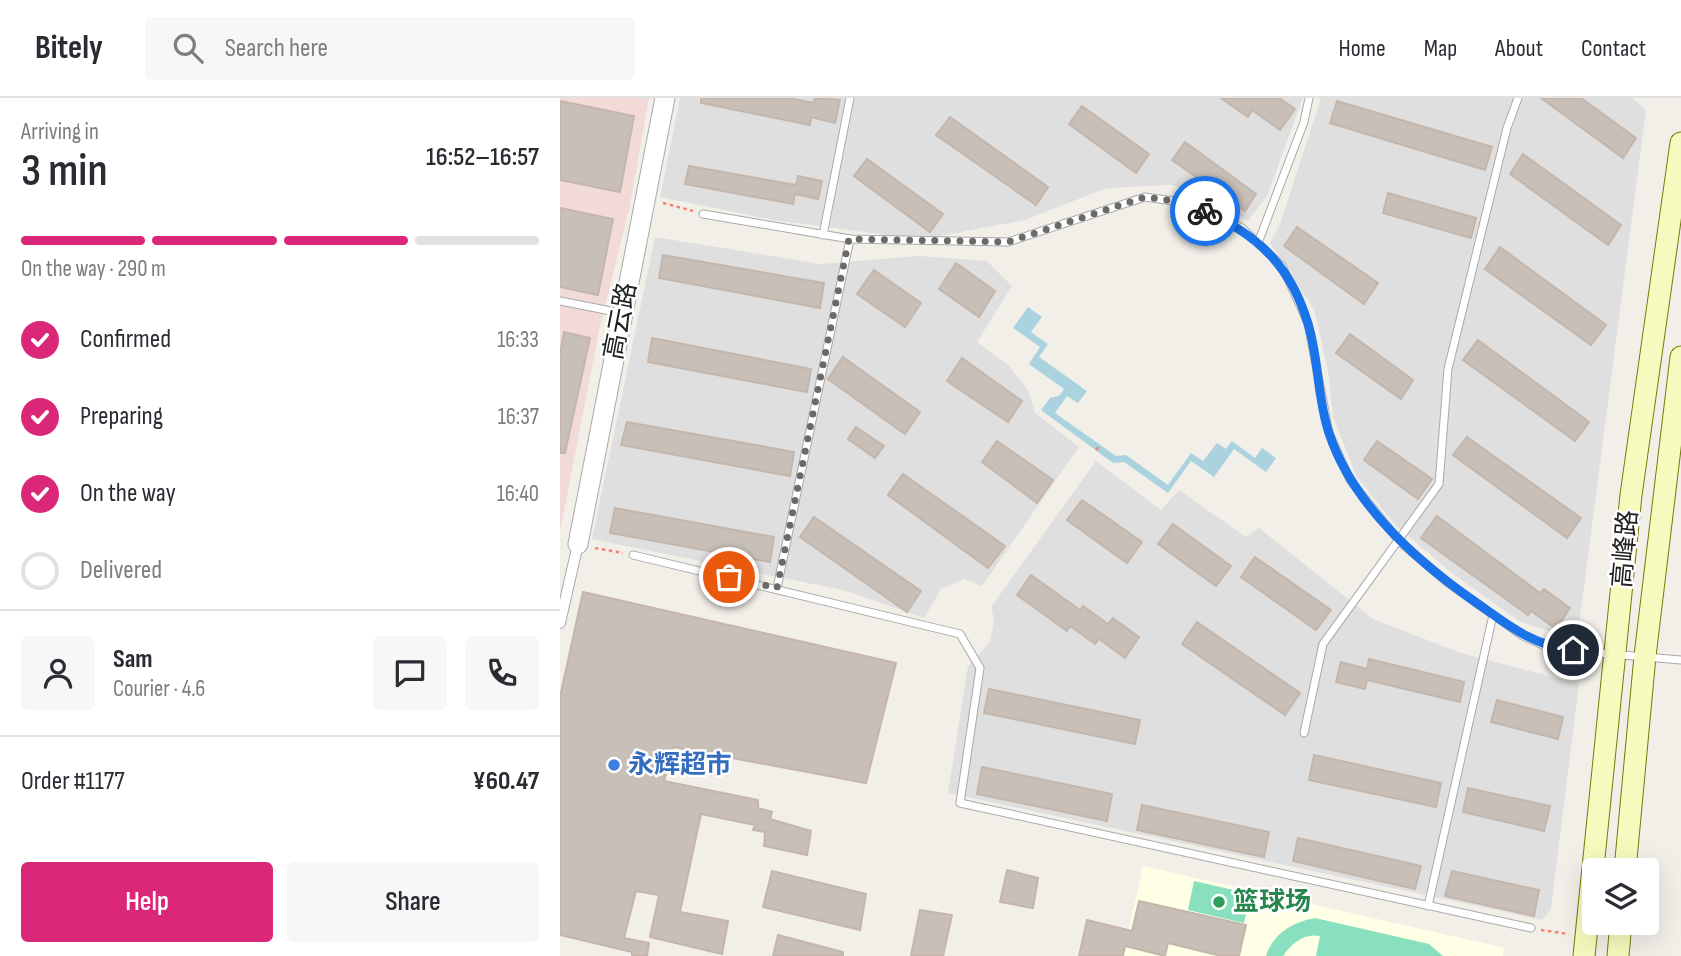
<!DOCTYPE html>
<html lang="en">
<head>
<meta charset="utf-8">
<style>
	body { margin:0; font-family:"Sofia Sans Condensed","Noto Sans SC",sans-serif; background:#f7f7f7; color:#2b2b33; height:100vh; display:flex; flex-direction:column; font-size:26px; white-space:nowrap }
	* { box-sizing:border-box; margin:0 }
	p { font-size:23px; color:#7c7c81 }
	.icon { flex:none; width:38px; height:38px; fill:none; stroke:currentColor; stroke-width:2; stroke-linecap:round; stroke-linejoin:round }
	.map { position:relative; flex:1; overflow:hidden }
	.details { display:flex; flex-direction:column; background:#fff; width:560px }
	.details>* { flex:none }
	.controls { position:absolute; left:1022px; top:760px; display:grid; gap:14px }
	.controls a { display:grid; place-items:center; width:77px; height:77px; border-radius:7px; background:#fff; box-shadow:0 7px 28px #0002; font-size:35px }
	.pin { position:absolute; display:grid; place-items:center; width:60px; height:60px; color:#fff; margin:-30px; border:4px solid #fff; border-radius:50%; box-shadow:0 2px 7px #0007 }
	.courier { position:absolute; display:grid; place-items:center; width:70px; height:70px; margin:-35px; border:5px solid #1a73e8; border-radius:50%; background:#fff; color:#222; box-shadow:0 2px 9px #0007 }
	.overview em { font-style:normal; font-weight:600 }
	.overview div { display:flex; flex-direction:column-reverse }
	.overview { display:flex; align-items:center; justify-content:space-between; height:119px; padding:0 21px }
	h1 { font-size:46px; font-weight:600; line-height:52px }
	.bar { display:grid; grid-template-columns:repeat(4,1fr); gap:10px 7px; align-content:center; height:84px; padding:0 21px }
	.bar i { height:9px; border-radius:5px; background:#e1e1e2 }
	.bar .current { background:#db2777 }
	.bar p { grid-column:span 4 }
	.line { display:flex; align-items:center; gap:18px; padding:0 21px; border-top:2px solid #e1e1e2 }
	.line div { flex:1 }
	.round { display:grid; place-items:center; flex:none; width:74px; height:74px; border-radius:7px; background:#f7f7f7 }
	ol { padding:0 21px; list-style:none }
	li { display:flex; align-items:center; gap:21px; height:77px }
	li p { margin-inline-start:auto }
	li .icon { padding:7px; border-radius:50%; background:#db2777; color:#fff; stroke-width:4 }
	li:last-child { color:#7c7c81 }
	li i { width:38px; height:38px; border:4px solid #e1e1e2; border-radius:50% }
	.action { display:flex; gap:14px; margin-top:auto; padding:14px 21px }
	.action a { flex:1; height:80px; border-radius:7px; background:#db2777; color:#fff; font-size:28px; font-weight:600; line-height:80px; text-align:center }
	.action a+a { background:#f7f7f7; color:#2b2b33 }
	header { display:flex; align-items:center; gap:42px; box-sizing:border-box; height:98px; padding:0 35px; background:#fff; border-bottom:2px solid #e1e1e2 }
	header strong { font-size:33px }
	nav { display:flex; gap:38px; margin-inline-start:auto; font-size:24px }
	.search { width:490px; height:63px; background:#f7f7f7; display:flex; align-items:center; gap:18px; box-sizing:border-box; padding:0 24px; border-radius:7px; color:#7c7c81; font-size:26px }
	main { display:flex; flex:1; min-height:0 }
	.map>svg:first-child { display:block }
	.residential { fill:#e0dfdf }
	.commercial { fill:#f2dad9 }
	.education { fill:#ffffe5 }
	.pitch { fill:#88e0be }
	.water { fill:#aad3df }
	.building { fill:#c7bfb8; stroke:#c4b6ab; stroke-width:2 }
	.lines { fill:none; stroke-linecap:round; stroke-linejoin:round }
	.service-casing { stroke:#a9a9a9; stroke-width:9 }
	.pedestrian-casing { stroke:#a9a9a9; stroke-width:12 }
	.tertiary-casing { stroke:#a9a9a9; stroke-width:21 }
	.secondary-casing { stroke:#707d05; stroke-width:23 }
	.path { stroke:#fa8072; stroke-width:2.5; stroke-dasharray:3.5 3.5; stroke-linecap:butt }
	.service { stroke:#fff; stroke-width:7 }
	.pedestrian { stroke:#fff; stroke-width:10 }
	.tertiary { stroke:#fff; stroke-width:19 }
	.secondary { stroke:#f7fabf; stroke-width:21 }
	.done { stroke:#6b6a68; stroke-width:7; stroke-dasharray:0 12.6 }
	.route { stroke:#1a73e8; stroke-width:9 }
	.shop-dot { fill:#3f7fe0; stroke:#fff; stroke-width:2.5 }
	.leisure-dot { fill:#2e9e5b; stroke:#fff; stroke-width:2.5 }
	.labels { text-anchor:middle; dominant-baseline:central; stroke-width:5; stroke-linejoin:round; paint-order:stroke }
	.street-label { font-size:26px; fill:#222; stroke:#fff }
	.shop-label { font-size:26px; font-weight:bold; fill:#366cbe; stroke:#fff; text-anchor:start }
	.leisure-label { font-size:26px; font-weight:bold; fill:#27864d; stroke:#fff; text-anchor:start }
</style>
</head>
<body>
<header>
<strong>Bitely</strong>
<div class="search"><svg class="icon" aria-label="search" viewBox="0 0 24 24"><circle cx="10" cy="10" r="6"/><path d="M15 15l6 6"/></svg>Search here</div>
<nav><a>Home</a><a>Map</a><a>About</a><a>Contact</a></nav>
</header>
<main>
<section class="details">
<div class="overview"><div><h1>3 min</h1><p>Arriving in</p></div><em>16:52–16:57</em></div>
<div class="bar"><i class="current"></i><i class="current"></i><i class="current"></i><i></i><p>On the way · 290 m</p></div>
<ol>
<li><svg class="icon" aria-label="check" viewBox="0 0 24 24"><path d="M5 12l5 5 9-10"/></svg>Confirmed<p>16:33</p></li>
<li><svg class="icon" aria-label="check" viewBox="0 0 24 24"><path d="M5 12l5 5 9-10"/></svg>Preparing<p>16:37</p></li>
<li><svg class="icon" aria-label="check" viewBox="0 0 24 24"><path d="M5 12l5 5 9-10"/></svg>On the way<p>16:40</p></li>
<li><i></i>Delivered</li>
</ol>
<div class="line" style="height:126px"><a class="round"><svg class="icon" aria-label="person" viewBox="0 0 24 24"><circle cx="12" cy="8" r="4"/><path d="M4 21q1-7 8-7t8 7"/></svg></a><div><b>Sam</b><p>Courier · 4.6</p></div><a class="round"><svg class="icon" aria-label="chat" viewBox="0 0 24 24"><path d="M4 5h16v11H9l-5 4z"/></svg></a><a class="round"><svg class="icon" aria-label="phone" viewBox="0 0 24 24"><path d="M5 4h4l2 5-3 2q2 4 5 5l2-3 5 2v4C11 20 4 13 5 4z"/></svg></a></div>
<div class="line" style="height:91px"><div>Order #1177</div><b>¥60.47</b></div>
<div class="action"><a>Help</a><a>Share</a></div>
</section>
<div class="map">
<svg width="1121" height="858" viewBox="0 0 1121 858">
	<rect width="100%" height="100%" fill="#f2efe9"/>
	<g class="residential">
		<polygon points="120,0 743,0 707,98 688,123 641,94 610,87 565,89 544,91 465,122 374,139 335,138 213,122 100,99"/>
		<polygon points="761,0 1073,0 1086,12 1017,543 959,523 893,476 835,427 796,378 773,318 768,273 754,211 710,145 720,126"/>
		<polygon points="95,139 261,166 359,158 427,163 452,188 417,244 448,267 468,292 475,315 519,349 422,488 404,481 381,491 364,520 287,493 32,441"/>
		<polygon points="536,363 601,412 619,392 686,439 699,430 813,521 901,555 1019,586 991,811 982,822 388,695 408,568 430,544 434,522 431,509"/>
	</g>
	<polygon class="commercial" points="0,0 89,0 70,107 39,233 0,434"/>
	<polygon class="education" points="583,768 945,850 943,858 563,858"/>
	<g class="pitch">
		<polygon points="634,783 691,796 684,825 628,812"/>
		<path d="M755 820 869 846 883 858H756L760 838C744 835 732 845 723 858H706C713 836 732 824 755 820Z"/>
	</g>
	<polygon class="water" points="468,209 482,219 471,234 488,246 479,259 527,293 518,305 507,298 495,315 556,358 566,357 608,387 631,355 643,363 657,345 666,351 672,343 695,360 702,350 716,360 706,374 674,351 654,379 631,363 608,395 564,364 553,365 481,312 490,300 499,298 504,291 469,266 480,249 453,230"/>
	<g class="building">
		<polygon points="141,0 230,0 253,5 255,0 280,2 275,25 251,19 250,27 141,5"/>
		<polygon points="661,0 719,0 735,11 720,32 692,12 688,19"/>
		<polygon points="981,0 1021,0 1076,40 1063,60"/>
		<polygon points="0,3 74,18 60,94 0,82"/>
		<polygon points="777,3 932,49 925,72 770,25"/>
		<polygon points="522,8 589,56 576,75 509,26"/>
		<polygon points="390,19 488,89 476,107 376,37"/>
		<polygon points="625,44 696,96 685,113 612,62"/>
		<polygon points="963,56 1061,127 1048,147 950,76"/>
		<polygon points="307,61 383,116 370,134 294,78"/>
		<polygon points="129,68 236,87 238,78 262,83 258,101 235,96 233,106 125,86"/>
		<polygon points="828,95 916,120 911,140 823,115"/>
		<polygon points="0,110 53,121 38,197 0,189"/>
		<polygon points="737,129 818,185 804,206 724,148"/>
		<polygon points="940,149 1046,227 1031,247 925,171"/>
		<polygon points="103,157 264,185 260,210 99,180"/>
		<polygon points="396,165 435,193 419,219 379,191"/>
		<polygon points="314,172 361,205 345,229 297,196"/>
		<polygon points="4,234 30,240 5,355 0,355 0,255"/>
		<polygon points="790,236 853,282 841,301 776,255"/>
		<polygon points="92,240 251,271 247,294 88,264"/>
		<polygon points="918,242 1029,324 1015,343 903,262"/>
		<polygon points="283,259 360,314 345,336 268,281"/>
		<polygon points="402,260 462,303 448,324 387,283"/>
		<polygon points="67,324 234,354 230,378 61,347"/>
		<polygon points="296,329 324,348 315,360 288,341"/>
		<polygon points="907,339 1021,420 1007,440 893,357"/>
		<polygon points="437,343 493,382 477,405 422,364"/>
		<polygon points="817,343 872,381 858,401 804,362"/>
		<polygon points="343,376 445,448 428,470 328,397"/>
		<polygon points="522,402 582,444 567,465 507,422"/>
		<polygon points="55,410 214,439 210,464 50,435"/>
		<polygon points="877,418 980,495 984,491 1010,510 996,531 971,513 968,517 861,440"/>
		<polygon points="254,419 361,493 347,514 240,439"/>
		<polygon points="613,426 671,468 656,488 598,446"/>
		<polygon points="695,459 771,512 756,532 681,479"/>
		<polygon points="471,477 520,512 523,508 548,526 553,520 579,539 565,560 539,541 535,546 510,528 507,533 457,497"/>
		<polygon points="23,494 336,565 306,685 113,649 104,683 198,702 198,710 212,714 210,721 251,733 247,757 204,748 205,734 193,732 195,727 141,716 120,814 168,823 162,856 90,839 99,797 76,793 64,840 89,845 87,858 72,858 72,854 0,837 0,599"/>
		<polygon points="637,524 740,595 725,617 622,546"/>
		<polygon points="809,561 904,584 900,604 807,582 805,591 776,584 781,564 807,571"/>
		<polygon points="429,591 580,622 575,646 424,615"/>
		<polygon points="937,602 1003,619 998,641 931,624"/>
		<polygon points="754,657 881,685 876,709 749,682"/>
		<polygon points="422,669 552,696 547,723 417,696"/>
		<polygon points="908,690 990,708 984,733 903,714"/>
		<polygon points="582,707 709,734 704,759 577,732"/>
		<polygon points="738,740 861,768 855,791 733,763"/>
		<polygon points="447,772 478,780 473,810 440,804"/>
		<polygon points="212,773 306,796 300,832 203,809"/>
		<polygon points="892,773 979,792 974,818 885,798"/>
		<polygon points="579,803 686,827 679,858 661,858 608,845 605,858 565,848 563,858 519,858 527,822 572,833"/>
		<polygon points="360,812 392,817 383,858 351,858"/>
		<polygon points="218,837 283,854 283,858 213,858"/>
	</g>
	<g class="lines">
		<g class="service-casing">
			<g id="service">
				<polyline points="143,116 290,141 448,144 585,99 628,105 682,130 722,168 748,225 769,335 790,382 840,444 887,484 963,538 992,551 1121,562"/>
				<polyline points="263,137 290,0"/>
				<polyline points="698,145 744,24 749,0"/>
				<polyline points="0,203 61,215"/>
				<polyline points="73,457 400,536 420,570 400,705 971,830"/>
				<polyline points="217,490 290,141"/>
				<polyline points="744,635 763,546 879,386 888,271 947,30 958,0"/>
				<polyline points="868,808 933,517"/>
			</g>
		</g>
		<g class="pedestrian-casing">
			<polyline id="pedestrian" points="0,525 18,446"/>
		</g>
		<g class="tertiary-casing">
			<polyline id="tertiary" points="18,446 105,0"/>
		</g>
		<g class="secondary-casing">
			<g id="secondary">
				<polyline points="1065,772 1085,558 1121,259"/>
				<polyline points="1024,858 1071,397 1121,45"/>
				<polyline points="1058,858 1061,824"/>
			</g>
		</g>
		<g class="path">
			<polyline points="103,105 133,113"/>
			<polyline points="536,352 540,347"/>
			<polyline points="35,450 63,455"/>
			<polyline points="981,832 1009,836"/>
		</g>
		<use href="#service" class="service"/>
		<use href="#pedestrian" class="pedestrian"/>
		<use href="#tertiary" class="tertiary"/>
		<use href="#secondary" class="secondary"/>
	</g>
	<g class="lines">
		<polyline class="done" points="169,479 217,490 289,141 448,144 585,99 628,105 645,113"/>
		<path class="route" d="M645 113C698 137 731 168 748 226 759 261 757 300 769 335 792 405 853 460 911 501 944 524 973 549 1013 552"/>
	</g>
	<circle class="shop-dot" cx="54" cy="667" r="7"/>
	<circle class="leisure-dot" cx="659" cy="804" r="7"/>
	<g class="labels">
		<g class="street-label">
			<text transform="translate(61 223) rotate(-79)">高云路</text>
			<text transform="translate(1066 451) rotate(-85)">高峰路</text>
		</g>
		<g class="shop-label">
			<text x="68" y="667">永辉超市</text>
		</g>
		<g class="leisure-label">
			<text x="673" y="804">篮球场</text>
		</g>
	</g>
</svg>
<div class="controls">
<a><svg class="icon" aria-label="layers" viewBox="0 0 24 24"><path d="M12 4l9 5-9 5-9-5zM3 14l9 5 9-5"/></svg></a>
</div>
<div class="pin" style="left:169px;top:479px;background:#ea580c"><svg class="icon" aria-label="bag" viewBox="0 0 24 24"><path d="M5 8h14l-1 12H6zM9 8a3 3 0 0 1 6 0"/></svg></div>
<div class="pin" style="left:1013px;top:552px;background:#1f2937"><svg class="icon" aria-label="home" viewBox="0 0 24 24"><path d="M3 11l9-7 9 7M6 9v11h12V9"/></svg></div>
<div class="courier" style="left:645px;top:113px"><svg class="icon" aria-label="bike" viewBox="0 0 24 24"><circle cx="6" cy="16" r="4"/><circle cx="18" cy="16" r="4"/><path d="M6 16l4-8h5l3 8M10 8l3 8H6M13 5h3"/></svg></div>
</div>
</main>
</body>
</html>
